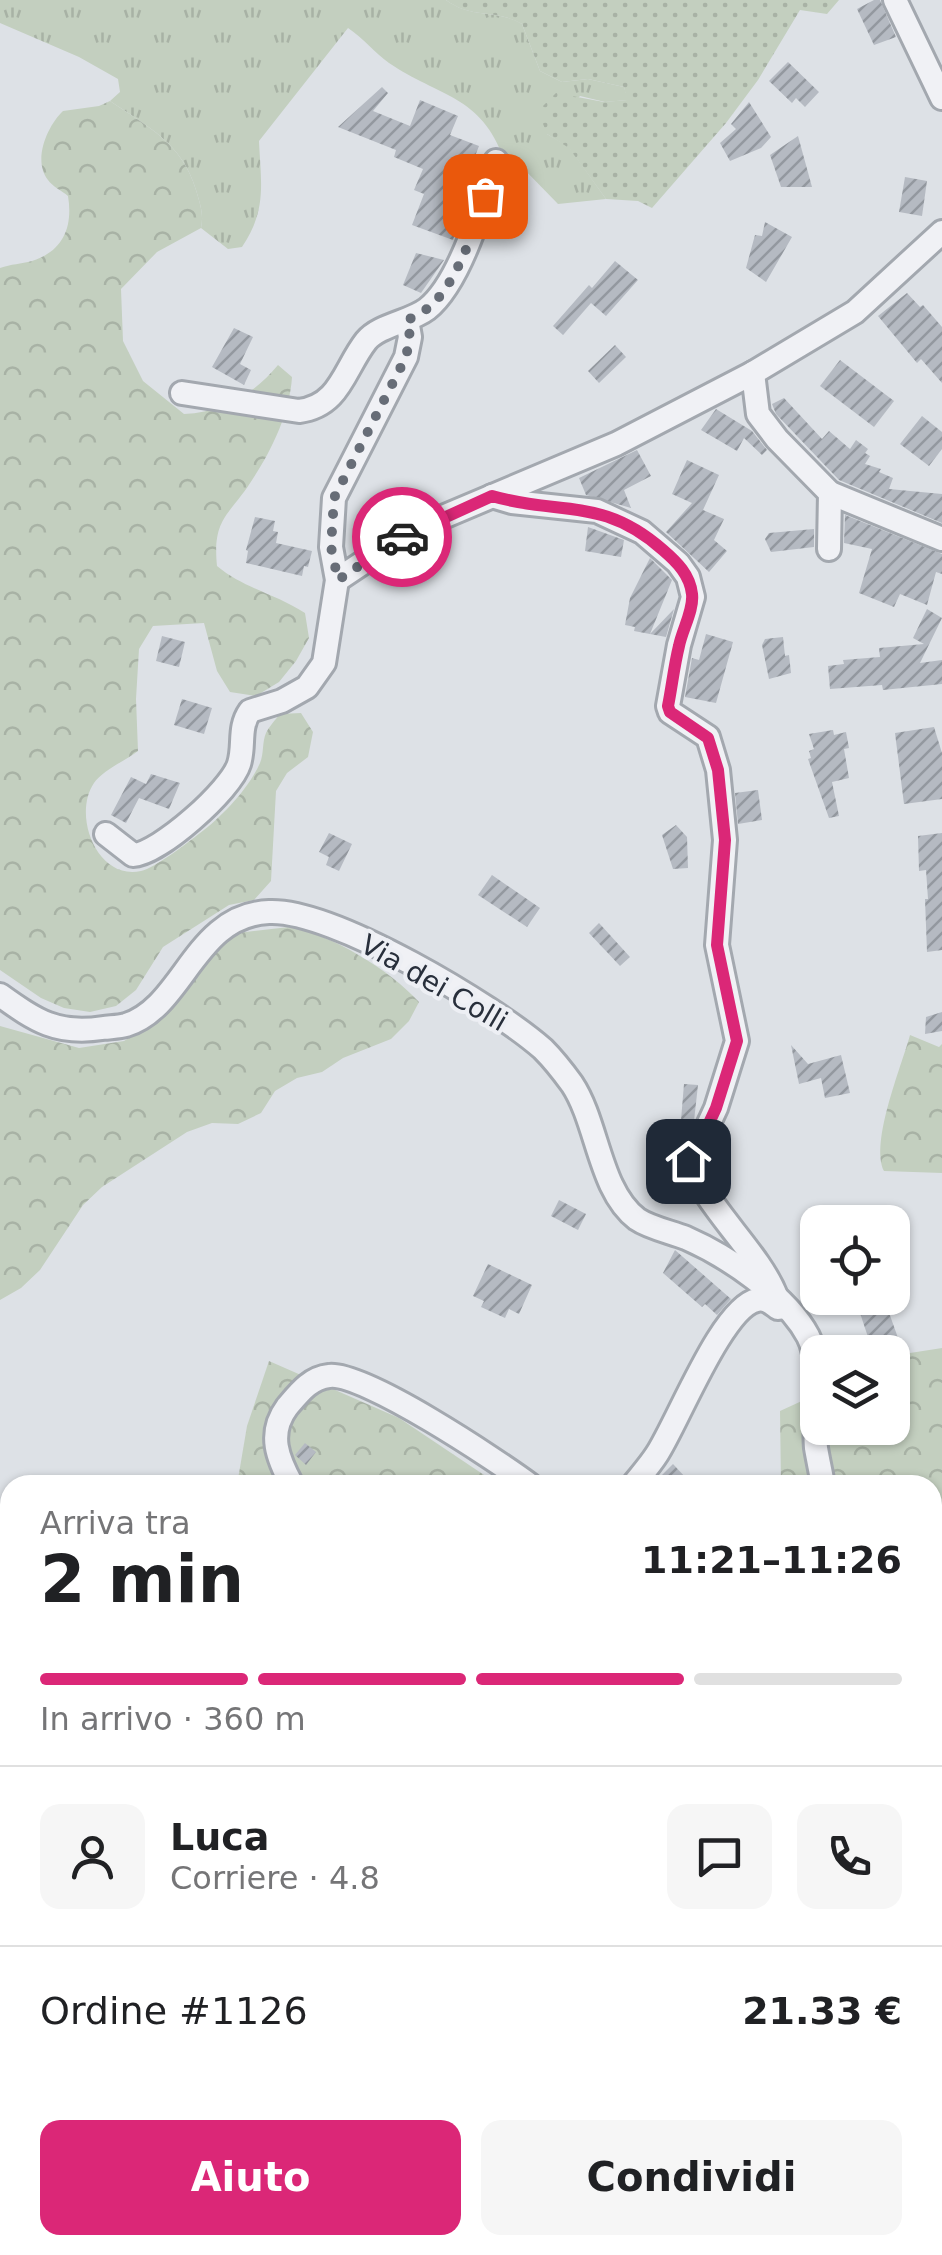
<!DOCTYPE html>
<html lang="it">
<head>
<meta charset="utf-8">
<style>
	body { margin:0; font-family:"DejaVu Sans",sans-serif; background:#f6f6f6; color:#202124; height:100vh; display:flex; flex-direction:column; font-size:38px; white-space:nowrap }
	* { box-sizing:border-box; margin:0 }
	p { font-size:32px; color:#757577 }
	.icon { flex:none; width:55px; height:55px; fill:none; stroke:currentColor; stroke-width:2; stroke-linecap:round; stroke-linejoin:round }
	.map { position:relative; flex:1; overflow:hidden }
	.sheet { position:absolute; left:0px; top:1475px; width:942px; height:780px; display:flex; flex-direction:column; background:#fff; border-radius:30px 30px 0 0; box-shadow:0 2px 8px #0004 }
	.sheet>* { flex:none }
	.buttons { position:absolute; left:800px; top:1205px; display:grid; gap:20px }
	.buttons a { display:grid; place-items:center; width:110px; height:110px; border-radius:20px; background:#fff; box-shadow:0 2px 8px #0004; font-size:50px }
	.pin { position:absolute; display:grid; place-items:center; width:85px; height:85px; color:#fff; margin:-42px; border-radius:20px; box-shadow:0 5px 15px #0006 }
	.courier { position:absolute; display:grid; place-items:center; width:100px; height:100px; margin:-50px; border:8px solid #db2777; border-radius:50%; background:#fff; color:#222; box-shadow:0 2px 12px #0007 }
	.summary em { font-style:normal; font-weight:600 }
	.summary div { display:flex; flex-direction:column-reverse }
	.summary { display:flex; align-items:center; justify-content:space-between; height:170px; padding:0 40px }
	h1 { font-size:65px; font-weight:600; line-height:75px }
	.bar { display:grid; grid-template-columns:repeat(4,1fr); gap:15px 10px; align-content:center; height:120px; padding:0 40px }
	.bar i { height:12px; border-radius:8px; background:#e0e0e0 }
	.bar .selected { background:#db2777 }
	.bar p { grid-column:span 4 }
	.line { display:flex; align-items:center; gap:25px; padding:0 40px; border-top:2px solid #e0e0e0 }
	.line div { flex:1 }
	.round { display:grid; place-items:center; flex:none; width:105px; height:105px; border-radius:20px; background:#f6f6f6 }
	.primary-button { display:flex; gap:20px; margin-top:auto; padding:20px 40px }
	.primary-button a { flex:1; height:115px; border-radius:20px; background:#db2777; color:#fff; font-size:40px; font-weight:600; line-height:115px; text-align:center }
	.primary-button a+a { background:#f6f6f6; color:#202124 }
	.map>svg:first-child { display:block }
	.grass { fill:url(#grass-tufts) }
	.forest { fill:url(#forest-crowns) }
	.park { fill:url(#park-dots) }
	.building { fill:url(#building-hatch) }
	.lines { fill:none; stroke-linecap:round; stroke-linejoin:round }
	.minor-casing { stroke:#a3a8af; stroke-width:28 }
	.minor { stroke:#f0f1f5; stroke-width:22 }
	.done { stroke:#676d77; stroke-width:10; stroke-dasharray:0 18 }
	.route { stroke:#db2777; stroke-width:12 }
	.labels { text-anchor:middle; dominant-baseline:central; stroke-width:8; stroke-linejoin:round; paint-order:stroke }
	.street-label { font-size:28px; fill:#282f3b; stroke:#edeff4 }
</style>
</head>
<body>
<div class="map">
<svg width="942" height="2255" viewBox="0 0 942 2255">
	<defs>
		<pattern id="grass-tufts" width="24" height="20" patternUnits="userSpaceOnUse" patternTransform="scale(2.5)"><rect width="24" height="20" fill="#c3cfbf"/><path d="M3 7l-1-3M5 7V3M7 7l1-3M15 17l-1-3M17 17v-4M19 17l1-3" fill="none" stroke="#a8b2a5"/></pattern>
		<pattern id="forest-crowns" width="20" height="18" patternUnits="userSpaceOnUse" patternTransform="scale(2.5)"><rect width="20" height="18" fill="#c3cfbf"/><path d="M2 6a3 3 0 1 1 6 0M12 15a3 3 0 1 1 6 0" fill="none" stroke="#a8b2a5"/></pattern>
		<pattern id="park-dots" width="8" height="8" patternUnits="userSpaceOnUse" patternTransform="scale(2.5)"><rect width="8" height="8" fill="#c3cfbf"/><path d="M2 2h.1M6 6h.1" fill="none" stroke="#a8b2a5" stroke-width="1.8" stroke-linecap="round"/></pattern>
		<pattern id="building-hatch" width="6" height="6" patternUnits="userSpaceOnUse" patternTransform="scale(2.5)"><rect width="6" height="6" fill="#b5bac2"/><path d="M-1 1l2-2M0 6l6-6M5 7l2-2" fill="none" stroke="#93989f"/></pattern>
	</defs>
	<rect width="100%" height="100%" fill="#dde1e6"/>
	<path class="grass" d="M0 0H446C474 20 494 8 522 24L540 71 562 82 588 79 624 87 628 100 605 102 580 96 547 134 569 147 606 199 558 204 520 165 504 159C481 95 439 97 389 63 375 53 363 38 348 28L259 141C261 184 267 210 242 247L228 249 201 228C204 214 200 204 196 190 182 143 148 127 110 101L120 92 118 79 79 57 0 23Z"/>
	<g class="forest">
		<path d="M110 101C148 127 182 143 196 190 200 204 204 214 201 228L157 252 121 289 123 341 143 381 184 414C223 412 253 395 278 365L292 377C290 411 273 448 254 477 231 515 212 516 217 566 243 588 276 594 305 613L309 638 296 661 279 682 256 696 230 692 217 671 204 623 153 626 139 649 136 699 138 751C125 761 103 770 94 783 72 815 97 881 141 871 155 868 187 843 200 833 222 817 249 788 260 763 264 754 262 742 266 733 269 727 275 720 280 714L301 713 313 732 308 757 287 773 276 791 271 881 254 900 229 905 163 947 136 990 116 1006 90 1012 64 1008 41 998 0 970V268C11 264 21 264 32 261 64 251 73 226 68 196 62 191 52 186 48 180 32 160 48 125 63 111L99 106Z"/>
		<path d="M289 927C331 934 390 970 419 1002L409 1021 391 1039 343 1058 322 1072 297 1078 275 1091 261 1113 238 1124 212 1123 187 1132 102 1187 83 1205 40 1270 21 1288 0 1300V1026L79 1048 124 1041 145 1028 202 961 237 933Z"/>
		<path d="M910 1035 939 1047 942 1044V1173L884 1171C870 1142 901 1068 910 1035Z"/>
		<polygon points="942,1348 942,2255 745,2255 737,2245 932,2245 932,1485 781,1485 780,1411 817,1394 818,1428 892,1428 893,1361 910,1353"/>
		<polygon points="269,1361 399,1418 499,1485 237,1485 247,1426"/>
		<polygon points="0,1981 10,1993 10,2225 0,2216"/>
		<polygon points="32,2245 330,2245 337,2255 43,2255"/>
	</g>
	<path class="park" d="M446 0H839L827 14 800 10 758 80 726 123 652 208 638 201 606 199 569 148 547 134 538 111 556 93 604 102 627 100 624 87 588 79 562 82 540 71 522 24C494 8 473 20 446 0Z"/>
	<g class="building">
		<polygon points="874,0 880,0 896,37 874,45 857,9"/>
		<polygon points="788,62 819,92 805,107 796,98 792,103 769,81"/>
		<polygon points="382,87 388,93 373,111 410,126 420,100 458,116 450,135 479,146 472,164 478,167 453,240 412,225 424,194 414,190 423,169 394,157 396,150 338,127"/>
		<polygon points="749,102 771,137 761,148 730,161 720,143 736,129 731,124"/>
		<polygon points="798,136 812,187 781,187 770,155"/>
		<polygon points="905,177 927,181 922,216 899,212"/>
		<polygon points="765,222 792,237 766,282 746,268 755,235 762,236"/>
		<polygon points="416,253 444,260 421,293 403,285"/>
		<polygon points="615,261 638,280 606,316 591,303 563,335 553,326 589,285 592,288"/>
		<polygon points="907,293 920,307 923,305 942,327 942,383 921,359 917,363 878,316"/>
		<polygon points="234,328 253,337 240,364 251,370 244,385 212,367"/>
		<polygon points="615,345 626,357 599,383 588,371"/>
		<polygon points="840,360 894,401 874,427 820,386"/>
		<polygon points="784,398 822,439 829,431 850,449 856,440 868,449 865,453 870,456 865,464 881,469 879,472 893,478 889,489 942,494 942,523 839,480 776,414 772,404"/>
		<polygon points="716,409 752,431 767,450 762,455 744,438 737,451 701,430"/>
		<polygon points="922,416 942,432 942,449 929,466 900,444"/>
		<polygon points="637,450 651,476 624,490 631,508 586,495 579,478"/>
		<polygon points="687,460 719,475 703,510 724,519 714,540 727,551 709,572 666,532 692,503 672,494"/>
		<polygon points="845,515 942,554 942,574 936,572 927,605 900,594 894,607 859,593 872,549 844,543"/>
		<polygon points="255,517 275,521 273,531 278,532 276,543 312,551 308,567 304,566 302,576 246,563 248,551 246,550"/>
		<polygon points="588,527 624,540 621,557 585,551"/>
		<polygon points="814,529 814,547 771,552 765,539 769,533"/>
		<polygon points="650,558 672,580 650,634 674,609 666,637 634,631 635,627 625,625 630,598"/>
		<polygon points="927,609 942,618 920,663 942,660 942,684 883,690 882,685 830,689 828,666 844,664 843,660 880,657 879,648 924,644 913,638"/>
		<polygon points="706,634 733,642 716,703 685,697 692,658 699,660"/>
		<polygon points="162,636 185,642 179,667 156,661"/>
		<polygon points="783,637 785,656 789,655 791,673 769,679 762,645 765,639"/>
		<polygon points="182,699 212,708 204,734 174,725"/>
		<polygon points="934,727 942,753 942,799 904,804 895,733"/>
		<polygon points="833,730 834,735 846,732 849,748 844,749 849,778 832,782 839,816 829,818 808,759 811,758 809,751 814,749 809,734"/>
		<polygon points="151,774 180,783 169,809 139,798 126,823 111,815 131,777 146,784"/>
		<polygon points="758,790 762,820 738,824 735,793"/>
		<polygon points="676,825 687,837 688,868 673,869 662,835"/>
		<polygon points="329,833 352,844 339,871 326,865 329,857 319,852"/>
		<polygon points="942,833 942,950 927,952 925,899 928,899 926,870 919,871 918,836"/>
		<polygon points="492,875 540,908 527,927 478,895"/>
		<polygon points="599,923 630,957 620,966 589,933"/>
		<polygon points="942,1012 942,1031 925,1034 926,1017"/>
		<polygon points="791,1045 808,1064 841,1055 850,1093 825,1098 821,1078 799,1084"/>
		<polygon points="684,1084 698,1085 694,1121 681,1120"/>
		<polygon points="559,1200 586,1214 578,1230 551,1216"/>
		<polygon points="675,1250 731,1299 717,1315 705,1304 702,1307 663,1273"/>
		<polygon points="488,1264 532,1285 519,1314 509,1309 505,1318 481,1307 484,1301 473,1296"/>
		<polygon points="886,1304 898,1338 878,1345 875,1338 869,1340 860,1313"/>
		<polygon points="305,1443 316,1452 306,1465 295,1455"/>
		<polygon points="673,1464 686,1478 679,1485 671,1485 662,1475"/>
	</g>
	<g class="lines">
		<g class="minor-casing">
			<g id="minor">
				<polyline points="895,0 942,98"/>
				<polyline points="753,373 758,414 777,439 830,493 829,549"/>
				<path d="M182 393 299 411C340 406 344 369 366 341 379 325 410 322 427 309 461 282 483 202 496 161"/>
				<polyline points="830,493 942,539"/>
				<path d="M492 496 512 502 597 511 642 532 678 563 688 577 693 597 679 645 668 706 670 712 708 737 718 770 725 840 717 945 737 1041 716 1108 704 1134 688 1144C686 1191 757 1246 776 1296"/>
				<polyline points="337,580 412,530 616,444 753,373 855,312 942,232"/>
				<path d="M106 834 133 855C159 854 231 790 239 764 245 745 238 728 250 711L282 701 307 687 324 663 337 580 331 547 334 498 406 357 410 337 407 320"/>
				<path d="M0 995C36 1021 57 1035 103 1028 110 1027 119 1027 126 1025 184 1007 194 915 269 912 333 909 494 1006 543 1049 553 1059 564 1073 572 1084 598 1123 599 1190 637 1219 650 1228 671 1232 686 1238 727 1256 786 1295 808 1336 823 1364 813 1416 816 1448 818 1460 821 1473 823 1485"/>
				<path d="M292 1485C278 1459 267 1434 287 1407 299 1393 310 1378 329 1376 363 1371 499 1462 530 1485"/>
				<path d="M633 1485C641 1475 650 1465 657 1454 678 1422 722 1307 757 1300 766 1298 771 1303 778 1308"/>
				<polyline points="0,1542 10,1551"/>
				<polyline points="932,1803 942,1804"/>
				<polyline points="0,1835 10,1821"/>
				<polyline points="0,1943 10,1950"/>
				<polyline points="352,2245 358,2255"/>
			</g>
		</g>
		<use href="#minor" class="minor"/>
	</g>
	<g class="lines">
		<path class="done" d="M402 537 338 580 331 547 334 498 406 357 410 337 407 320C414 317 422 313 428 308 455 287 475 229 485 196"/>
		<path class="route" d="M402 537 492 496C560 516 602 496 663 550 677 562 690 575 692 594 694 610 682 630 679 646 674 666 672 686 668 706L670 712 708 738 718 770 725 840 717 945 737 1041 716 1108 704 1134 688 1144V1161"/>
	</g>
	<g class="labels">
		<g class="street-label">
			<text transform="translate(434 983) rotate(30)">Via dei Colli</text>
		</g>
	</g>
</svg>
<div class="buttons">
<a><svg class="icon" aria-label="locate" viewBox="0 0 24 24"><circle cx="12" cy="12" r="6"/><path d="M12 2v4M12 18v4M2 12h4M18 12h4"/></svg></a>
<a><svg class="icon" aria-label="layers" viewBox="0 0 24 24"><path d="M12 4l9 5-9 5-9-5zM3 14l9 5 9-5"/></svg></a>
</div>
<div class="pin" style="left:485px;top:196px;background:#ea580c"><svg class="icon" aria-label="bag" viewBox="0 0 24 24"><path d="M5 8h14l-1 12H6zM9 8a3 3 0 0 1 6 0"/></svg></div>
<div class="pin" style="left:688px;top:1161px;background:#1f2937"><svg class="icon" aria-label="home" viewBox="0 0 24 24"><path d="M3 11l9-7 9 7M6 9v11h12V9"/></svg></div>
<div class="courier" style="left:402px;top:537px"><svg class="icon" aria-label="car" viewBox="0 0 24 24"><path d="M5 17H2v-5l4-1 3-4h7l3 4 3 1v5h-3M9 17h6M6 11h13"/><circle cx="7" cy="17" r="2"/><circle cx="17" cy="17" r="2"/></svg></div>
<section class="sheet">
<div class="summary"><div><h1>2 min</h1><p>Arriva tra</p></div><em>11:21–11:26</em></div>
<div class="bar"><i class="selected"></i><i class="selected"></i><i class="selected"></i><i></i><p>In arrivo · 360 m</p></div>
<div class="line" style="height:180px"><a class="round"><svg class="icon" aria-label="person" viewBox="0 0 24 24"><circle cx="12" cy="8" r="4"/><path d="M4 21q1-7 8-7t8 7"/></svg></a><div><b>Luca</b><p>Corriere · 4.8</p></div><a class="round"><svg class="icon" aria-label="chat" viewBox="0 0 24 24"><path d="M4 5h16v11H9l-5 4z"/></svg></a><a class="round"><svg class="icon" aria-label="phone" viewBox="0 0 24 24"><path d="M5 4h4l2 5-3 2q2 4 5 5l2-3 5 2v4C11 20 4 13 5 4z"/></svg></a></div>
<div class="line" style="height:130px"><div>Ordine #1126</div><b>21.33 €</b></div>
<div class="primary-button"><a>Aiuto</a><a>Condividi</a></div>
</section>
</div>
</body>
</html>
